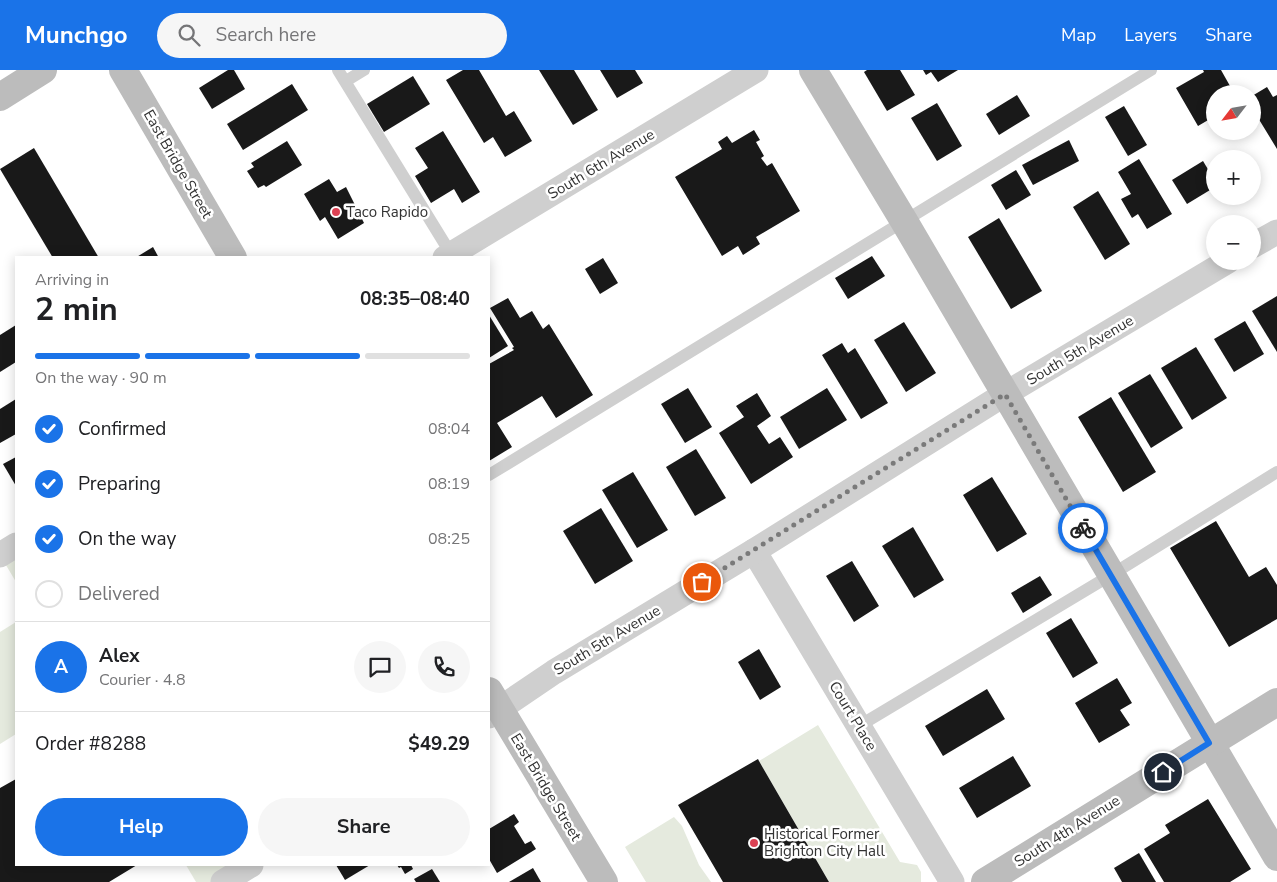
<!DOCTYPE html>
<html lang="en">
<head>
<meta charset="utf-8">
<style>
	body { margin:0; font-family:"Nunito Sans",sans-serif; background:#f6f6f6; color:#202124; height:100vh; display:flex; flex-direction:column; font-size:19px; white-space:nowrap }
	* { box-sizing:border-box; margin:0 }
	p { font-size:16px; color:#757577 }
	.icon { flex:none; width:28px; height:28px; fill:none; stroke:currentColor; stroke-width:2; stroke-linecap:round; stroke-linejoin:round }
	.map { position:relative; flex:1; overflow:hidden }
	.side { position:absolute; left:15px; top:186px; width:475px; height:610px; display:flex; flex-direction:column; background:#fff; border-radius:0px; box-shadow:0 2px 12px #0003 }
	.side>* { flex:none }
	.needle { width:32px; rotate:239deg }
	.tools { position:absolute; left:1206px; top:15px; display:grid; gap:10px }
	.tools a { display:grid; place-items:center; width:55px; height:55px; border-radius:50%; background:#fff; box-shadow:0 2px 12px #0003; font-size:25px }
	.pin { position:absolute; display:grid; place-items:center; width:42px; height:42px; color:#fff; margin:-21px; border:2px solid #fff; border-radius:50%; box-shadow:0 1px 5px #0007 }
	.courier { position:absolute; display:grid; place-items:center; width:50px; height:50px; margin:-25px; border:4px solid #1a73e8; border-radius:50%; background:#fff; color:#222; box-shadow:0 1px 6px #0007 }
	.summary em { font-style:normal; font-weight:700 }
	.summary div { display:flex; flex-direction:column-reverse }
	.summary { display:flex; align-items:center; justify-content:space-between; height:85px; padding:0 20px }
	h1 { font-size:32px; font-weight:700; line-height:38px }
	.bar { display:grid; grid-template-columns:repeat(4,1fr); gap:8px 5px; align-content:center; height:60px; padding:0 20px }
	.bar i { height:6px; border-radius:4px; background:#e0e0e0 }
	.bar .active { background:#1a73e8 }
	.bar p { grid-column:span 4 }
	.line { display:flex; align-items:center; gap:12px; padding:0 20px; border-top:1px solid #e0e0e0 }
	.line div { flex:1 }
	.round { display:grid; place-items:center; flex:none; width:52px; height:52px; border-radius:26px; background:#f6f6f6 }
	ol { padding:0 20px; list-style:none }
	li { display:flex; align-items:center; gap:15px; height:55px }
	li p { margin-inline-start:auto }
	li .icon { padding:5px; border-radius:50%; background:#1a73e8; color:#fff; stroke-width:4 }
	li:last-child { color:#757577 }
	li i { width:28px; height:28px; border:2px solid #e0e0e0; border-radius:50% }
	.cta { display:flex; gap:10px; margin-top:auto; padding:10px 20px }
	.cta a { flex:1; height:58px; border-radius:30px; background:#1a73e8; color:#fff; font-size:20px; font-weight:700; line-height:58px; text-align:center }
	.cta a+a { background:#f6f6f6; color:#202124 }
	header { display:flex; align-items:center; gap:30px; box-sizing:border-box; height:70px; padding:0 25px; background:#1a73e8; color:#fff }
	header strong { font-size:24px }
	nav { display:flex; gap:28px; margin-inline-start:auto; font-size:18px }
	.search { width:350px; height:45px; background:#f6f6f6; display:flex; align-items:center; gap:12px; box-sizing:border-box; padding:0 18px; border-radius:28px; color:#757577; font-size:19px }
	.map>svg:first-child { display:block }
	.green { fill:#e5eade }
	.building { fill:#191919 }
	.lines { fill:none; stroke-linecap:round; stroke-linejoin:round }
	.lane { stroke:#cfcfcf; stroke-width:12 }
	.street { stroke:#cfcfcf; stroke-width:25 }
	.secondary { stroke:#bcbcbc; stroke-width:28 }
	.done { stroke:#7a7a7a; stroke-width:5; stroke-dasharray:0 9 }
	.route { stroke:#1a73e8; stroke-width:6 }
	.poi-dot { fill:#dc4153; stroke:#fff; stroke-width:2 }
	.labels { text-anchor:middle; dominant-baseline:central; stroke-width:5; stroke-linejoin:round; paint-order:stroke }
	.street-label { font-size:15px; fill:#323232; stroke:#fff }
	.poi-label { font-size:15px; fill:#323232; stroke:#fff; text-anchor:start }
</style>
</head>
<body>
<header>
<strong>Munchgo</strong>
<div class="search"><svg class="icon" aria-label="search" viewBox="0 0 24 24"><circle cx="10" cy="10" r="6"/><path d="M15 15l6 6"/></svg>Search here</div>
<nav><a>Map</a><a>Layers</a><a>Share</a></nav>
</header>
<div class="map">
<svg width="1277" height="812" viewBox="0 0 1277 812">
	<rect width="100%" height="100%" fill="#fff"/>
	<g class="green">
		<polygon points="16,475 16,512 0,485"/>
		<polygon points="16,552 16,664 0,674 0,562"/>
		<polygon points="818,655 900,792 917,795 921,802 921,812 829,812 759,691"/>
		<polygon points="674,747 682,756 699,795 711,812 646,812 625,777"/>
		<polygon points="186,795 251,795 223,812 196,812"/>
	</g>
	<g class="building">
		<polygon points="228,0 234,0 245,19 212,39 199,18"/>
		<polygon points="463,0 479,0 506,46 514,41 532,71 505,87 493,67 484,73 446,10"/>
		<polygon points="539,0 574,0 598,40 573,55"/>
		<polygon points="600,0 635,0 643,13 617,28"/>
		<polygon points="867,0 900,0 915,25 887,41 864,2"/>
		<polygon points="923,0 958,0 938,12 931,2 926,5"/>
		<polygon points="1203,0 1221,0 1230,16 1212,26 1215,32 1215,46 1198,56 1176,18 1204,2"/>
		<polygon points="413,6 430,34 384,62 367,34"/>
		<polygon points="292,14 308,40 243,80 227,54"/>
		<polygon points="1267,17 1273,27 1277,25 1277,79 1252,38 1252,26"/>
		<polygon points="1017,25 1030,46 999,65 986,44"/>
		<polygon points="937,33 962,76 937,91 911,48"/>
		<polygon points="1124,36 1147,75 1128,86 1105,47"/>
		<polygon points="754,60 760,70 756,72 764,86 761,88 767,96 772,93 800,141 756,167 760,174 743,185 738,176 722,186 675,107 722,79 718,72 727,66 732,73"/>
		<polygon points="443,61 480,122 462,133 454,119 431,133 415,106 428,98 415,78"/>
		<polygon points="1069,70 1079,91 1033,115 1022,95"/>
		<polygon points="287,71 302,95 266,117 264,115 258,118 247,101 254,97 251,93"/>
		<polygon points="34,78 99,188 53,188 0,99"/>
		<polygon points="1139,89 1172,144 1147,159 1138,144 1132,148 1121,129 1131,124 1118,102"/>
		<polygon points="1203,91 1215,111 1215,117 1187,134 1172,110"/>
		<polygon points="1016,100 1031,125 1006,140 991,115"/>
		<polygon points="329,109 337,122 346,117 364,153 338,169 325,147 320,151 304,124"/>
		<polygon points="1098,121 1130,174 1105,190 1073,137"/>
		<polygon points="999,148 1042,221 1011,239 968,167"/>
		<polygon points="153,177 159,188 135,188"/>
		<polygon points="872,186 885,206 848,229 835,208"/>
		<polygon points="603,188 618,213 600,224 585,199"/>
		<polygon points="1277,226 1277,282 1252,241"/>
		<polygon points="508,228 520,248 532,241 543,259 549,254 593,325 556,348 542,326 497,353 512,377 489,391 489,294 514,280 512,278 514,277 490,238"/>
		<polygon points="489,245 508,276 489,288"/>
		<polygon points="1245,251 1264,284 1234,302 1214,269"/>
		<polygon points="904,252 936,303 906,322 874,270"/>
		<polygon points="16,255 16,292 0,302 0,265"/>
		<polygon points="842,273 848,283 855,278 888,333 861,349 822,285"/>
		<polygon points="1196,277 1227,328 1192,350 1161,298"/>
		<polygon points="1150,304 1183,358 1151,378 1118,323"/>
		<polygon points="688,318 712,357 685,373 661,334"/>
		<polygon points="827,318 847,350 799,379 780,347"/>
		<polygon points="757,323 771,346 757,356 769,374 780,367 793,387 751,414 719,363 744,347 736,336"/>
		<polygon points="1111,327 1156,402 1123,422 1078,347"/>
		<polygon points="16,329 16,364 0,373 0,339"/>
		<polygon points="696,379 726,428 695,446 666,397"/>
		<polygon points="16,387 16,416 3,394"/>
		<polygon points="633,402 668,460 637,478 602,420"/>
		<polygon points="992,407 1027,464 997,482 963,425"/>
		<polygon points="601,438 633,491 595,514 563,461"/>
		<polygon points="1216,451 1249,507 1266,497 1277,515 1277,549 1229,577 1170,478"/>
		<polygon points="913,457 944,510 914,528 882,476"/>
		<polygon points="852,491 879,536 854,552 826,506"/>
		<polygon points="1040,506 1052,525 1023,543 1011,523"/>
		<polygon points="1071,548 1098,593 1073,608 1046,563"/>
		<polygon points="759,579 781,617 760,630 738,592"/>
		<polygon points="1117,608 1132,633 1120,640 1130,655 1099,673 1075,633"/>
		<polygon points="987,619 1005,649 943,686 925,656"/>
		<polygon points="1013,686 1031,716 977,748 959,718"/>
		<polygon points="758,689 759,691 829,812 723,812 678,735"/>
		<polygon points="16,709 16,795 137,795 109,812 0,812 0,718"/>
		<polygon points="1208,729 1251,799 1230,812 1164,812 1144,779 1170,763 1165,755"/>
		<polygon points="514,744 519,752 514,756 525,774 531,771 536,779 497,803 489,789 489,759"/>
		<polygon points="1139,783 1156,812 1122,812 1114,798"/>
		<polygon points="336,795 370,795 345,810"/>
		<polygon points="397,795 411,795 413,799 405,804 401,797 399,798"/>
		<polygon points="533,798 541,812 509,812"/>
		<polygon points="432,799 440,812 416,812 414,809"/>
	</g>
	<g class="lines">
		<g class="lane">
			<polyline points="338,0 451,184"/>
			<polyline points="346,11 364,0"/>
			<polyline points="489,405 1151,0"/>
			<polyline points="859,656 1111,505 1277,402"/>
		</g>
		<g class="street">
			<polyline points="1252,176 1277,162"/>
			<polyline points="445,188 756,0"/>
			<polyline points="754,481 952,812"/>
			<polyline points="0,485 16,475"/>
			<polyline points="489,646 554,602 754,481 1005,324 1228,191"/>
			<polyline points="223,812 251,795"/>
		</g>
		<g class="secondary">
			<polyline points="123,0 233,188"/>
			<polyline points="813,0 904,151 1277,787"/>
			<polyline points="0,27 43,0"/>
			<polyline points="489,621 604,812"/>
			<polyline points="985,812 1277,632"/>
		</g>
	</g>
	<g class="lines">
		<polyline class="done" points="702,512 1005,324 1083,458"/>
		<polyline class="route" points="1083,458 1209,673 1163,702"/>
	</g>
	<g class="poi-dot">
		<circle cx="336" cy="142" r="5"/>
		<circle cx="754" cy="773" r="5"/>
	</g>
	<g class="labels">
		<g class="street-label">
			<text transform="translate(178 94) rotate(60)">East Bridge Street</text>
			<text transform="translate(601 94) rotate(-31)">South 6th Avenue</text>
			<text transform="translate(1080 280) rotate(-31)">South 5th Avenue</text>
			<text transform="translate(607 570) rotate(-31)">South 5th Avenue</text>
			<text transform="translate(853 646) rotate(59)">Court Place</text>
			<text transform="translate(546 717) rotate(59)">East Bridge Street</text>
			<text transform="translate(1067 761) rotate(-32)">South 4th Avenue</text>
		</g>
		<g class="poi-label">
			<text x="346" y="142">Taco Rapido</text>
			<text x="764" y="764">Historical Former<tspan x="764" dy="17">Brighton City Hall</tspan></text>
		</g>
	</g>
</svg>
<div class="tools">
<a><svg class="needle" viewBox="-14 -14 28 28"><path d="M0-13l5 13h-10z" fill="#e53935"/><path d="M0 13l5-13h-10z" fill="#757577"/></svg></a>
<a>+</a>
<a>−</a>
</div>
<div class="pin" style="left:702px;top:512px;background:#ea580c"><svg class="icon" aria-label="bag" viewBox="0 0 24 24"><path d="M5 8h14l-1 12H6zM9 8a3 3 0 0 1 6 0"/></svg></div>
<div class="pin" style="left:1163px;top:702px;background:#1f2937"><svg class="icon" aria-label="home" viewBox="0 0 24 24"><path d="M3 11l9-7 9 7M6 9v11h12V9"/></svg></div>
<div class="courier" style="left:1083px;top:458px"><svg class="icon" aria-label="bike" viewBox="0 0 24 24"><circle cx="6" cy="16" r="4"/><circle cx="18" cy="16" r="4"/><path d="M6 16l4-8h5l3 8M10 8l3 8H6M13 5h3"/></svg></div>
<section class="side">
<div class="summary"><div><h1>2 min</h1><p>Arriving in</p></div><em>08:35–08:40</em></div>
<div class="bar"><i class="active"></i><i class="active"></i><i class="active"></i><i></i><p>On the way · 90 m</p></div>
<ol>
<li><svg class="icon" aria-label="check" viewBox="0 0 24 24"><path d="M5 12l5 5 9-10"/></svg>Confirmed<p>08:04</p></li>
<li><svg class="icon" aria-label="check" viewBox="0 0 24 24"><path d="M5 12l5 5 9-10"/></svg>Preparing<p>08:19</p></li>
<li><svg class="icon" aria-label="check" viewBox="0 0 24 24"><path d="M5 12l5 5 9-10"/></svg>On the way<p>08:25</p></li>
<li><i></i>Delivered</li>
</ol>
<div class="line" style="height:90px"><b class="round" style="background:#1a73e8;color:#fff">A</b><div><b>Alex</b><p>Courier · 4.8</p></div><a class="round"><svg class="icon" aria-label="chat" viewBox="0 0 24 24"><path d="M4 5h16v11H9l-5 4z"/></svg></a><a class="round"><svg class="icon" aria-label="phone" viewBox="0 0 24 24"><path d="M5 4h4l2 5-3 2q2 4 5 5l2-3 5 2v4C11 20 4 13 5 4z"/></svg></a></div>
<div class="line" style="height:65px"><div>Order #8288</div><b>$49.29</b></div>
<div class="cta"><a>Help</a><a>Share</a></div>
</section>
</div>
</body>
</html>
